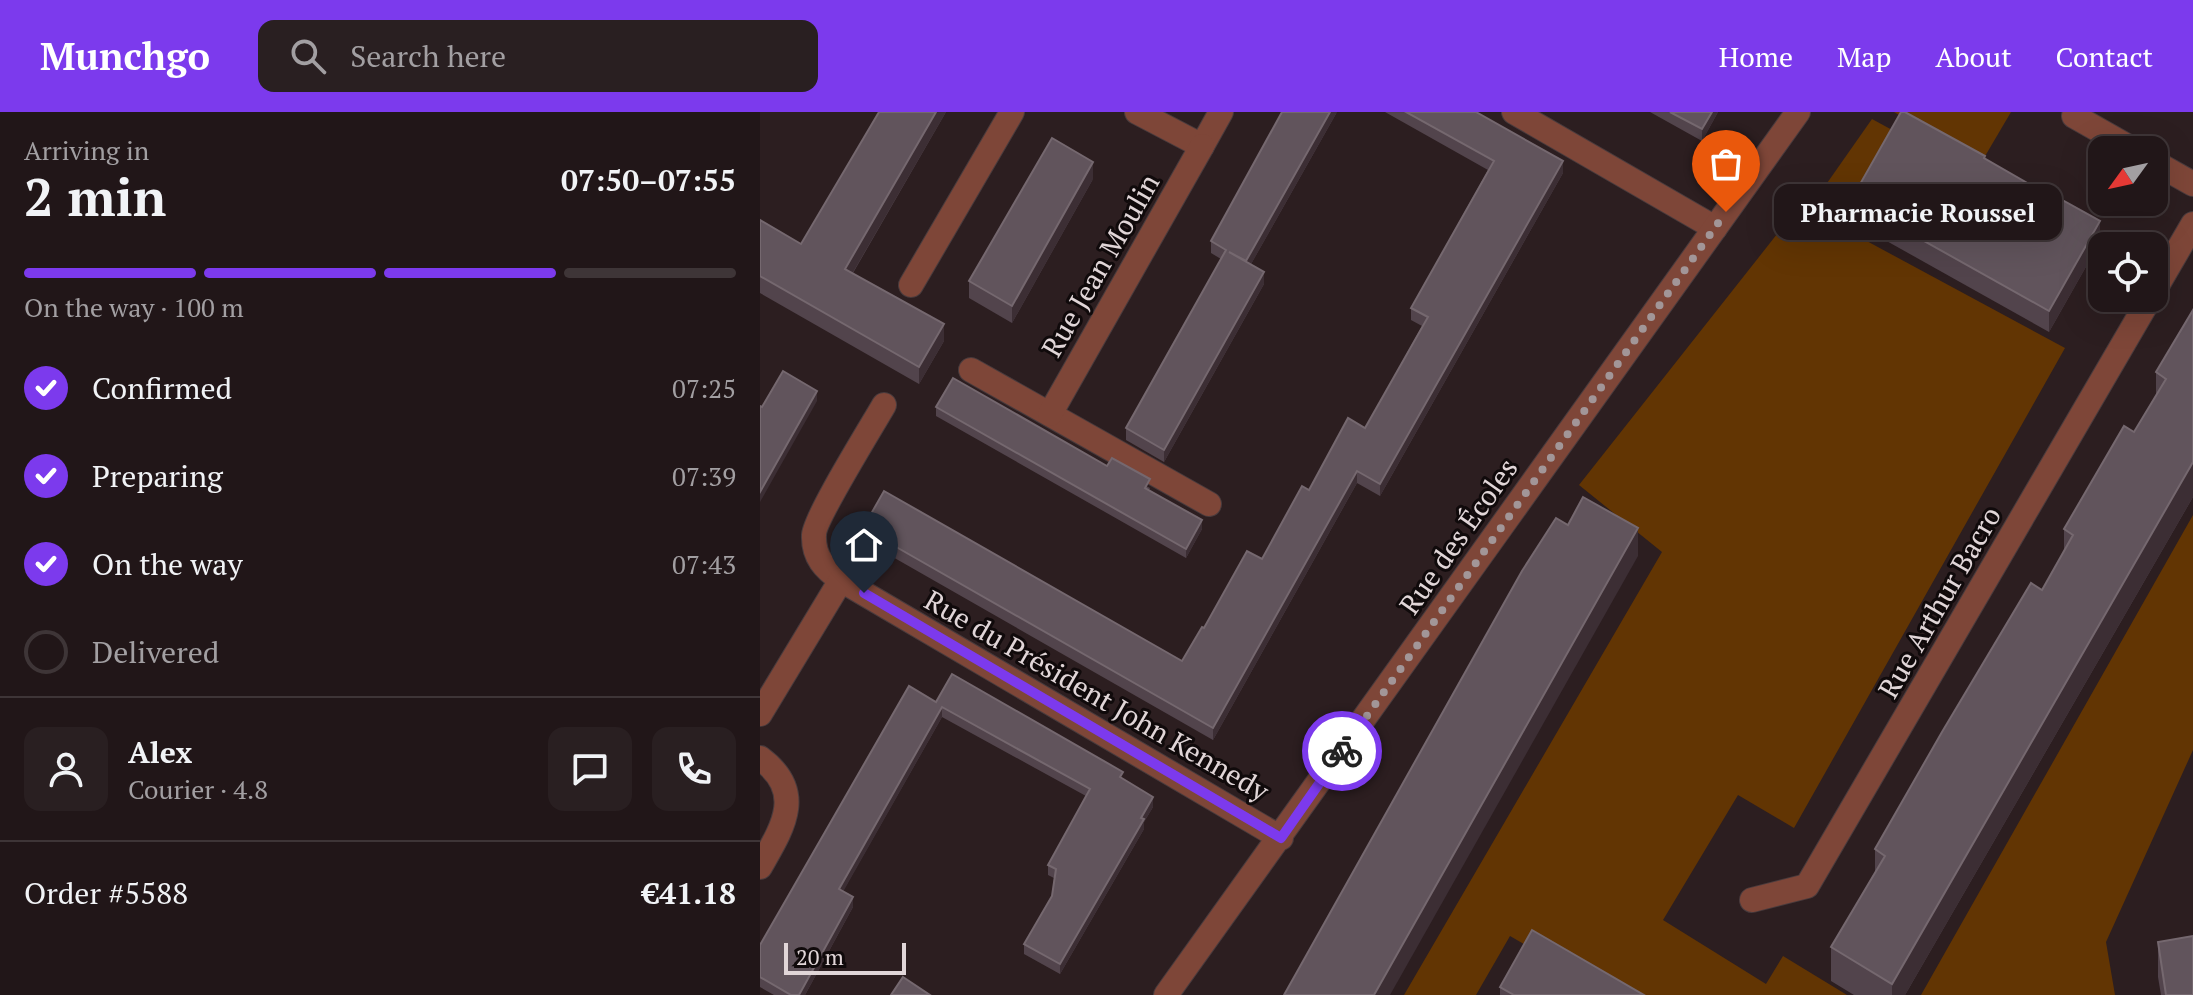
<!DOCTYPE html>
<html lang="en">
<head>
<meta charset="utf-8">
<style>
	body { margin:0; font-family:"PT Serif",serif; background:#291f21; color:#f1f3f6; height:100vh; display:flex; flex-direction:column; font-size:30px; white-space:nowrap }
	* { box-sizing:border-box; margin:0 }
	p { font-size:26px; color:#a29fa2 }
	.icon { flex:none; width:44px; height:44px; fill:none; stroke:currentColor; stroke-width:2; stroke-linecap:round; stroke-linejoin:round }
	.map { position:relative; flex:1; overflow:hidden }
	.sheet { display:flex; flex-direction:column; background:#211618; width:760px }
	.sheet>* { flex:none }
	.needle { width:52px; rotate:237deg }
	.fabs { position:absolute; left:1328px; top:24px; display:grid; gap:16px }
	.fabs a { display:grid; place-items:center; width:80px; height:80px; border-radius:16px; background:#211618; box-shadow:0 8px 32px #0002,0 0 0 2px #3e3537; font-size:40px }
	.scale { position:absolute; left:24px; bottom:20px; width:122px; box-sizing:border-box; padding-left:8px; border:4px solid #e1d6d8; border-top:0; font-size:22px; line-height:28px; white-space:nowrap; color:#e1d6d8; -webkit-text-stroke:6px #100a0b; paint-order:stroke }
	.pin { position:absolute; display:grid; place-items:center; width:68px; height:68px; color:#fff; margin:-82px -34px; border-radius:50% 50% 50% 0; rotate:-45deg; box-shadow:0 0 8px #0007 }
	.pin .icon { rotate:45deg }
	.courier { position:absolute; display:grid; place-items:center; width:80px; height:80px; margin:-40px; border:6px solid #7c3aed; border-radius:50%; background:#fff; color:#222; box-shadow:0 2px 10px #0007 }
	.bubble { position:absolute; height:56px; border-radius:16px; background:#211618; box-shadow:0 8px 32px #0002,0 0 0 2px #3e3537; font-size:26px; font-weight:700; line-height:56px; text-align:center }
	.summary em { font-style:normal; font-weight:700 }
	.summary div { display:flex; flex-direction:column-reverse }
	.summary { display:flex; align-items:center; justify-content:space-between; height:136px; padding:0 24px }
	h1 { font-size:52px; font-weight:700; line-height:60px }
	.bar { display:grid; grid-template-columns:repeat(4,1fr); gap:12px 8px; align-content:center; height:96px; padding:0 24px }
	.bar i { height:10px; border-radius:6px; background:#3e3537 }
	.bar .on { background:#7c3aed }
	.bar p { grid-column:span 4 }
	.line { display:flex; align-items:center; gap:20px; padding:0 24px; border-top:2px solid #3e3537 }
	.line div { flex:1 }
	.round { display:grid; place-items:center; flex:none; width:84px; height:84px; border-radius:16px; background:#291f21 }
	ol { padding:0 24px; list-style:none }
	li { display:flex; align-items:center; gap:24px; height:88px }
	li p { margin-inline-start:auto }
	li .icon { padding:8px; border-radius:50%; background:#7c3aed; color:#fff; stroke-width:4 }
	li:last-child { color:#a29fa2 }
	li i { width:44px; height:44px; border:4px solid #3e3537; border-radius:50% }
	header { display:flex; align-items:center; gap:48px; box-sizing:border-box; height:112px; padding:0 40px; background:#7c3aed; color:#fff }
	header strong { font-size:38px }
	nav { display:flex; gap:44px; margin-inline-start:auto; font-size:28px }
	.search { width:560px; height:72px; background:#291f21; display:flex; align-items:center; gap:20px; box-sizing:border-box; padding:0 28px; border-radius:16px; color:#a29fa2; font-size:30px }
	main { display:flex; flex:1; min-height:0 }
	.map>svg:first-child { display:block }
	.green { fill:#623503 }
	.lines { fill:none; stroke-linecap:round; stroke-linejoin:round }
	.minor-casing { stroke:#493b3d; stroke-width:26 }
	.minor { stroke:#7e4638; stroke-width:24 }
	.wall { fill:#52444c }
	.shaded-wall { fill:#3c2e34 }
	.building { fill:#61545c; stroke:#75686f; stroke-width:2 }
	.done { stroke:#a29698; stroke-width:8; stroke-dasharray:0 14.4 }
	.route { stroke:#7c3aed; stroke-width:10 }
	.labels { text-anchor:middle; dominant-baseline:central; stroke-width:6; stroke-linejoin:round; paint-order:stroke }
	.street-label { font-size:28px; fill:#e1d6d8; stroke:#100a0b }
</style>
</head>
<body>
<header>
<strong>Munchgo</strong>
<div class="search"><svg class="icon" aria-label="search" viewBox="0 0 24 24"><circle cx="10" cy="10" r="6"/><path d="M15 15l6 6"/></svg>Search here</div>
<nav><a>Home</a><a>Map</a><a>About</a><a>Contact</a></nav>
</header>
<main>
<section class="sheet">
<div class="summary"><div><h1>2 min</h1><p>Arriving in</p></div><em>07:50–07:55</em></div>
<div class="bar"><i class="on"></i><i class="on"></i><i class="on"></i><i></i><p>On the way · 100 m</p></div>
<ol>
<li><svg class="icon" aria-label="check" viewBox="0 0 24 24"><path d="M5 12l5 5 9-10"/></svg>Confirmed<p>07:25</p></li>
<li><svg class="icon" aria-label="check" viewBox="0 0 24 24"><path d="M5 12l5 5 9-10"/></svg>Preparing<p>07:39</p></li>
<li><svg class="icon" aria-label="check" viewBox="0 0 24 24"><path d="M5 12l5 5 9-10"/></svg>On the way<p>07:43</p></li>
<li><i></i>Delivered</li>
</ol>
<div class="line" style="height:144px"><a class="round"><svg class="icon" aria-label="person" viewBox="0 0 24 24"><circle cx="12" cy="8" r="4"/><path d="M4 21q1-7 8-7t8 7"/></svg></a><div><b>Alex</b><p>Courier · 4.8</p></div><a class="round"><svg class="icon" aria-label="chat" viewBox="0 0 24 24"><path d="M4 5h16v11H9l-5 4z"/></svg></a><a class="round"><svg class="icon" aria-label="phone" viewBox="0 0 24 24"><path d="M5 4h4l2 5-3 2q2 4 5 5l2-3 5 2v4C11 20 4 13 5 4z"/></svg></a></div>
<div class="line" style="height:104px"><div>Order #5588</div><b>€41.18</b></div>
</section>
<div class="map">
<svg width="1433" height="883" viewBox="0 0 1433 883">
	<rect width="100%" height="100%" fill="#2c1e20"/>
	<g class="green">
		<polygon points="1134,0 1251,0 1221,51"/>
		<polygon points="1112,7 1134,19 1089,103 1058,84"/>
		<polygon points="1040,93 1305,236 1034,716 978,683 903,808 1006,872 1023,844 1087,883 853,883 750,824 716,883 644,883 902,440 819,373"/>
		<polygon points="1433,403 1433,638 1346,830 1355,883 1161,883"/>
	</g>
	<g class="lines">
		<g class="minor-casing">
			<g id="minor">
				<polyline points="377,0 442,34 461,0"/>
				<polyline points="754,0 955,116"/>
				<polyline points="1317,0 1314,4 1374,38"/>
				<polyline points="1394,50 1433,72"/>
				<polyline points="151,173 252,0"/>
				<polyline points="1394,179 1433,112"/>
				<polyline points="211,258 449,392"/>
				<polyline points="290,302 442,34"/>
				<path d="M81 468C65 457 53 445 54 423 54 407 112 314 124 293"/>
				<polyline points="0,602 81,468 521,726"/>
				<path d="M0 646C46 680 23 715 0 755"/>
				<polyline points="992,788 1047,774 1390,186"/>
				<polyline points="406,883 1038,0"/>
			</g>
		</g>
		<use href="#minor" class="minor"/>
	</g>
	<g class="wall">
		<polygon points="119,0 186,0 93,161 184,229 159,272 0,181 0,108 41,132"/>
		<polygon points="577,0 491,152 504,172 404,350 366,328 366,316 461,147 451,141 451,129"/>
		<polygon points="625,0 716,0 803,61 620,384 597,371 453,628 103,428 103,416 422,549 444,516 502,447 549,378 605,316 662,214 651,208 651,196 728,58"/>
		<polygon points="890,0 958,0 942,29"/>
		<polygon points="1225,47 1340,130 1289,220 1091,109 1091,88"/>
		<polygon points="333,67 252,211 209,186 209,169"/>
		<polygon points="1433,198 1433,385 1145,883 1094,883 1071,869 1071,835 1115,760 1115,737 1282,478 1304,440 1304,417 1374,320 1396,283 1396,260"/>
		<polygon points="176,295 347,354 390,376 389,378 442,417 426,446 176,304"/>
		<polygon points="176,590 363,667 393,695 384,710 384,717 300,862 264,842 264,832 292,784 294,766 288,763 288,753 326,684 182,605 83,779 93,795 45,883 14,883 0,875 0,833"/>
		<polygon points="1398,830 1433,883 1401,883 1398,865"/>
		<polygon points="740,875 884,883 740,883"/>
	</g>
	<g class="shaded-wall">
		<polygon points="176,0 186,0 85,174 85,157"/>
		<polygon points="570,0 577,0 486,161 486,149"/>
		<polygon points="952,0 958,0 942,29 942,17"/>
		<polygon points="803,49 803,61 620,384 620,372"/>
		<polygon points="333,50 333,67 252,211 252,194"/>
		<polygon points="1340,109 1340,130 1289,220 1289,199"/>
		<polygon points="504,160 504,172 404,350 404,338"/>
		<polygon points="184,212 184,229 159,272 159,255"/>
		<polygon points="57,279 57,289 0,390 0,380"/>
		<polygon points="1433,350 1433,385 1145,883 1132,883 1132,872"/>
		<polygon points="597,359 597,371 453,628 453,616"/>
		<polygon points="442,408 442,417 426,446 426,437"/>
		<polygon points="878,416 878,444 630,883 614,883"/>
		<polygon points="182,595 182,605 79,787 79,777"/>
		<polygon points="393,685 393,695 384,710 384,717 300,862 300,852"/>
		<polygon points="93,785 93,795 45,883 39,883"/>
	</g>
	<g class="building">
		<polygon points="119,0 176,0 85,157 184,212 159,255 0,164 0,108 41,132"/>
		<polygon points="522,0 570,0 486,149 469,140 504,160 404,338 366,316 466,138 451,129"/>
		<polygon points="646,0 716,0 803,49 620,372 597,359 453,616 103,416 124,379 422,549 442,515 444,516 487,439 502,447 542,374 549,378 588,306 605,316 668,205 651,196 734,49"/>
		<polygon points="910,0 952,0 942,17"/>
		<polygon points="1141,0 1145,0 1225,44 1224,46 1302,91 1304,89 1340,109 1289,199 1091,88"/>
		<polygon points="292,26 333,50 252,194 209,169"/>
		<polygon points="1433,198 1433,350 1132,872 1071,835 1125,744 1115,737 1182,620 1271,471 1282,478 1313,423 1304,417 1364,314 1374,320 1406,267 1396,260"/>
		<polygon points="23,259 57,279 0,380 0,294 2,295"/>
		<polygon points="193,266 347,354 352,346 390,367 385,376 442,408 426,437 176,295"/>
		<polygon points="823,385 878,416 614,883 524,883 762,459 796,406 808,413"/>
		<polygon points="192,562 363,660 360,665 393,685 381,706 384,707 300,852 264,832 292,784 296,757 288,753 330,677 182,595 79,777 93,785 39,883 31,883 0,865 0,833 149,574 176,590"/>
		<polygon points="772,818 884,883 754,883 740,875"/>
		<polygon points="1433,824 1433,883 1406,883 1398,830"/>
		<polygon points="143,865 170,883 131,883"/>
	</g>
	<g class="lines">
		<polyline class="done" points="582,639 966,100"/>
		<polyline class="route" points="104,481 521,726 582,639"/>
	</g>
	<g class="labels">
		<g class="street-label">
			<text transform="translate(340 153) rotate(-60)">Rue Jean Moulin</text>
			<text transform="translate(698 424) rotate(-55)">Rue des Écoles</text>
			<text transform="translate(1179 490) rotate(-60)">Rue Arthur Bacro</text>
			<text transform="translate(337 583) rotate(30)">Rue du Président John Kennedy</text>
		</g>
	</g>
</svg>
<div class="fabs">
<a><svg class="needle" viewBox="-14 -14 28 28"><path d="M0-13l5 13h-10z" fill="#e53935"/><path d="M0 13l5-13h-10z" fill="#a29fa2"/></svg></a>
<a><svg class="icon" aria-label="locate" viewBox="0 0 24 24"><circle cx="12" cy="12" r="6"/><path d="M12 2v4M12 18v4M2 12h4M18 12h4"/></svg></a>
</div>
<div class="scale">20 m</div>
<div class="pin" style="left:966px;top:100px;background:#ea580c"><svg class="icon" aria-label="bag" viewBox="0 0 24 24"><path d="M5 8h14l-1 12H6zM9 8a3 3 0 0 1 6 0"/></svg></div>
<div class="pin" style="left:104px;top:481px;background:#1f2937"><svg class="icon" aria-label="home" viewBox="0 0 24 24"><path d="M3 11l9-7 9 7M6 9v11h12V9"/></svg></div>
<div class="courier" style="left:582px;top:639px"><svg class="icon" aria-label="bike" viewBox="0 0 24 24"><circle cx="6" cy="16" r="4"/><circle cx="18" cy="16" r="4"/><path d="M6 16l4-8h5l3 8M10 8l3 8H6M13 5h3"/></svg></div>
<div class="bubble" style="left:1014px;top:72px;width:288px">Pharmacie Roussel</div>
</div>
</main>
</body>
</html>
